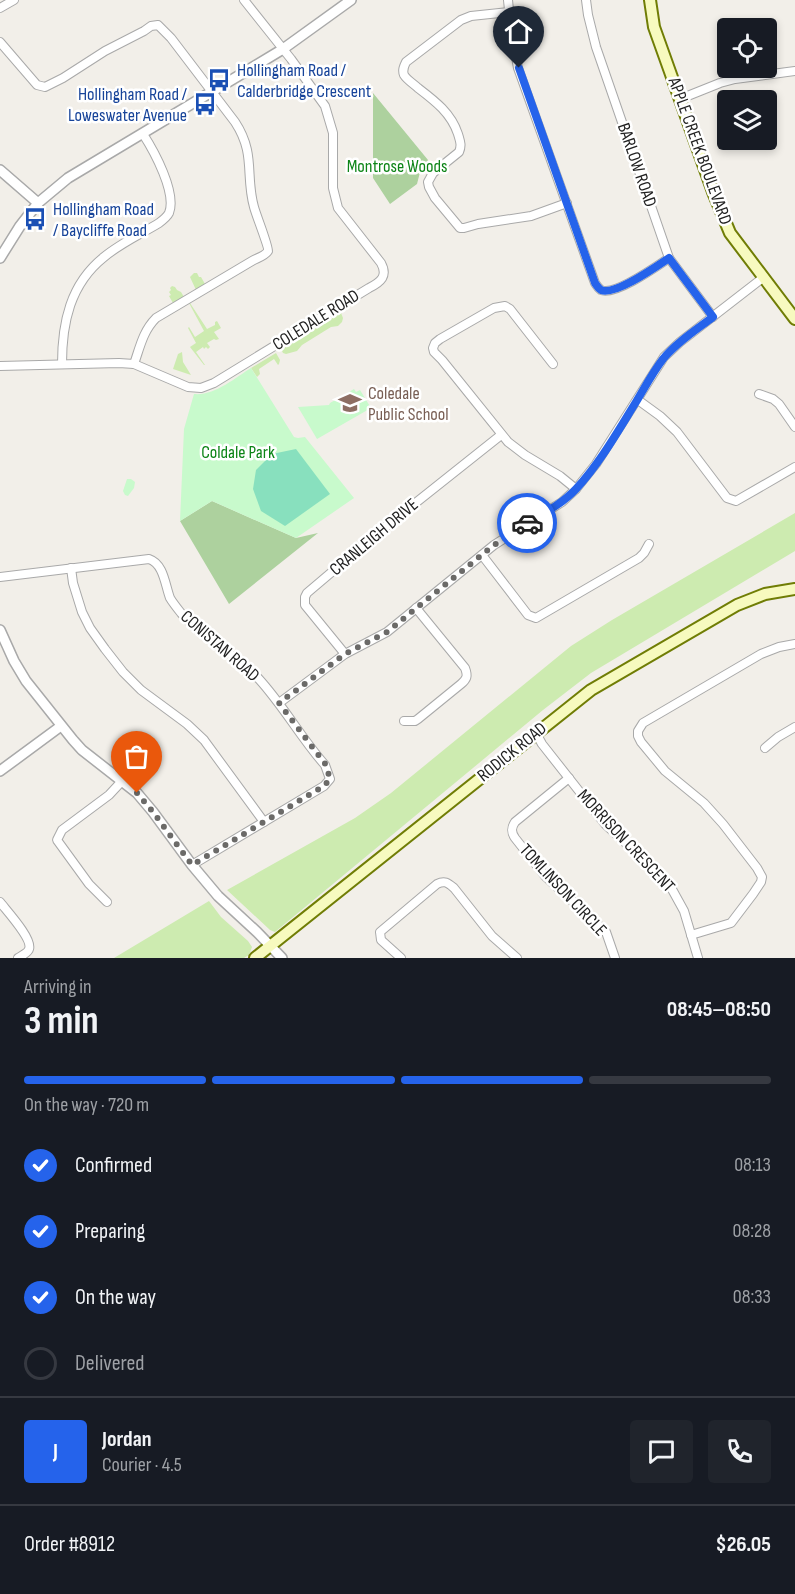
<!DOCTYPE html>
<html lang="en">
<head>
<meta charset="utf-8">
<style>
	body { margin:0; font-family:"Sofia Sans Condensed",sans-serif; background:#20242c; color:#f1f3f6; height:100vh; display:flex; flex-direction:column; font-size:22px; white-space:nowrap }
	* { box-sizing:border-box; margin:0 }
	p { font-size:20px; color:#9ea1a6 }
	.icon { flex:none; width:33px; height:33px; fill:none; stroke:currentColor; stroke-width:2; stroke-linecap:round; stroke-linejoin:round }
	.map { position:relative; height:958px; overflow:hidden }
	.drawer { display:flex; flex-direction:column; background:#171b24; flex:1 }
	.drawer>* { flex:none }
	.tools { position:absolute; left:717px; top:18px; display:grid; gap:12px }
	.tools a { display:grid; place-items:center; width:60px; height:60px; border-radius:6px; background:#171b24; box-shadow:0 3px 9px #0003; font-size:30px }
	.pin { position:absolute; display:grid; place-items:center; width:51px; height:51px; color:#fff; margin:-62px -26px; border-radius:50% 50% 50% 0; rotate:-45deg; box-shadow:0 0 6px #0007 }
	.pin .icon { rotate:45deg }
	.courier { position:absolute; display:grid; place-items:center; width:60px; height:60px; margin:-30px; border:4px solid #2563eb; border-radius:50%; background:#fff; color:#222; box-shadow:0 2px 8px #0007 }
	.overview em { font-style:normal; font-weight:700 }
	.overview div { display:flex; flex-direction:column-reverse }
	.overview { display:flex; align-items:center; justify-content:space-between; height:102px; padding:0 24px }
	h1 { font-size:39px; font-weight:700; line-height:45px }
	.bar { display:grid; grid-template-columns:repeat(4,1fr); gap:9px 6px; align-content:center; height:72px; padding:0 24px }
	.bar i { height:8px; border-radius:4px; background:#363941 }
	.bar .current { background:#2563eb }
	.bar p { grid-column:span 4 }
	.line { display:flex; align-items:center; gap:15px; padding:0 24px; border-top:2px solid #363941 }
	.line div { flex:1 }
	.round { display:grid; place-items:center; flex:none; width:63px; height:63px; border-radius:6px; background:#20242c }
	ol { padding:0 24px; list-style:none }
	li { display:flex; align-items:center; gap:18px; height:66px }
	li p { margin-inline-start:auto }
	li .icon { padding:6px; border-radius:50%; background:#2563eb; color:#fff; stroke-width:4 }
	li:last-child { color:#9ea1a6 }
	li i { width:33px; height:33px; border:3px solid #363941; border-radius:50% }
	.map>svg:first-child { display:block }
	.grass { fill:#cdebb0 }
	.forest { fill:#add19e }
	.park { fill:#c8facc }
	.pitch { fill:#88e0be }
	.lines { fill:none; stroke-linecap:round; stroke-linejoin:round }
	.minor-casing { stroke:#a9a9a9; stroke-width:10 }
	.tertiary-casing { stroke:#a9a9a9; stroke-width:12 }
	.secondary-casing { stroke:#707d05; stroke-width:14 }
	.minor { stroke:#fff; stroke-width:8 }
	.tertiary { stroke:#fff; stroke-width:9 }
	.secondary { stroke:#f7fabf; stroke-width:10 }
	.done { stroke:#6b6a68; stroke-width:6; stroke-dasharray:0 10.8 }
	.route { stroke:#2563eb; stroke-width:8 }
	.labels { text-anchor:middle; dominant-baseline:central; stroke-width:5; stroke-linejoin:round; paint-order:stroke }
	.transit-label { font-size:18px; fill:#164399; stroke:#fff; text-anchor:start }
	.street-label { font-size:18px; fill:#222; stroke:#fff }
	.park-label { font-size:18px; fill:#0c8416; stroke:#fff }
	.education-label { font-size:18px; fill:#785e54; stroke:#fff; text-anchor:start }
</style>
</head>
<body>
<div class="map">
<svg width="795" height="958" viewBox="0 0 795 958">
	<rect width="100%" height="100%" fill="#f2efe9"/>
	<g class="grass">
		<polygon points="194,273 197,273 199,277 201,277 205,284 196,290 190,277"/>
		<polygon points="172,286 175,287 177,290 181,292 184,297 173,303 169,296 171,295 169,292 171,290 170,288"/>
		<polygon points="189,303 190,303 207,329 215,325 215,322 217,321 221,328 214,332 219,339 216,340 214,339 207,343 210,347 208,349 206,347 204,349 203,347 196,352 205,365 204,365 190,347 196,343 188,328 189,327 195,337 204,331"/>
		<polygon points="341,313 343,318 342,322 338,326 331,327 302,345 297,351 286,354 283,353 281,349"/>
		<polygon points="182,352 183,362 191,375 173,369 178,354"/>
		<polygon points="276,353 280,360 279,364 278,365 274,359 259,369 260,374 257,377 251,368"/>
		<polygon points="795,513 795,551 591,673 543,710 275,932 270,930 227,890 355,818 391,793 571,646 612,620"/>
		<polygon points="209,901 221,917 248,941 252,947 249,955 244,958 114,958"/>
	</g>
	<g class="forest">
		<polygon points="373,93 428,160 420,172 417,184 390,204 373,178"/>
		<polygon points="212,501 296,538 318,533 229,604 180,521"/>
	</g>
	<g class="park">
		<path d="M251 368 294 437 298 438 305 437 354 498 296 538 212 501 180 521 184 429 194 394C214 396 235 378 251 368Z"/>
		<polygon points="354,389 356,392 360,390 371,408 317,439 298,407 329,405 330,403"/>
		<polygon points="127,479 131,479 135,482 134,488 128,496 125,495 123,491"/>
	</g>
	<polygon class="pitch" points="296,449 330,494 285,526 261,511 253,489 256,470 272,454"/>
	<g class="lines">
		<g class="minor-casing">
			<g id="minor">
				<path d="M508 0 511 30 518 68 595 283C597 286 598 288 601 290 615 296 657 266 669 258"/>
				<polyline points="586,0 588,15 596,47 669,258 713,317"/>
				<polyline points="0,8 14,0"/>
				<path d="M509 12 471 16 461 20 406 62C404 66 402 70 404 75 407 80 414 84 418 88 435 101 451 113 458 134 460 141 462 145 459 152L433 173 428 182 429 187 435 198 460 228H464L478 224 531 216 567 203"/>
				<path d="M0 42 37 85 45 87 63 78 105 51 144 31 151 26 158 25 171 38 235 122C256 154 245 175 254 207 256 215 269 247 268 251 265 256 257 258 252 261L156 318C143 331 140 347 134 364"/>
				<polyline points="680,99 720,83 735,79 795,71"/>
				<path d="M62 364C62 323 70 284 104 257 121 243 141 234 159 223 163 220 167 217 169 213 177 193 154 151 143 134"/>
				<polyline points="553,364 510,309 505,306 494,308 440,339 435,343 433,348 434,352 442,360 508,442 525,455 560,476 576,489"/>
				<path d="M0 366 119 363 134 364 188 387 201 388 214 383 369 288C381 282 388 276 381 263L338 208 333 188V133L325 106 291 59 244 0"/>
				<polyline points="759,394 773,399 779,404 795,427"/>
				<polyline points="638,400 660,416 677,432 727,498 736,501 795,467"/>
				<polyline points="482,555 528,615 536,618 639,558 644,553 649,544"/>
				<polyline points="71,568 73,583 82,612 90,628 105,649 123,672 141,690 187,724 204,740 264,822"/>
				<path d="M0 577 149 559C164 564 165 585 170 598 173 603 177 608 181 613 203 639 235 653 258 678 283 705 301 738 325 765L330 779 324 786 192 865"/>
				<polyline points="345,654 305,605 305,597 307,593 379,532 501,435"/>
				<polyline points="279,703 345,654 387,632 494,545 562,502 576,489 596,464 664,357 680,342 764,277"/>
				<path d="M404 721H415L418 719 461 684C467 679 468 676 465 668L416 608"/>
				<polyline points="536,733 542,744 605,824 668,882 684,911 698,958"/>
				<polyline points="765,748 778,737 795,727"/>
				<path d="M569 778 515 822C511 828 511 832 515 838L545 876 606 932 615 958"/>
				<path d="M0 902C6 910 33 939 29 949 28 953 21 956 18 958"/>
				<polyline points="107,902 89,884 57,840 62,830 109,795 122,781"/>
				<polyline points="691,935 731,923 753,894 761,882 762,877 757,868 723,824 704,803 665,771 641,742 638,736 638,731 643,723 761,654 779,647 795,644"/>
				<path d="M401 958 381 940 380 932 437 884C445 880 448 883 454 888L492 936 517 958"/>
			</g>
		</g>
		<g class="tertiary-casing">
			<g id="tertiary">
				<polyline points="0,170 38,203"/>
				<polyline points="0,258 20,226 38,203 68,178 283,49 351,0"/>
				<polyline points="0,630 14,661 26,681 73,740 82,750 137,793 153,812 192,865 218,896 257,932 282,958"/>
				<polyline points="0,771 61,726"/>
			</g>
		</g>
		<g class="secondary-casing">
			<g id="secondary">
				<polyline points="650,0 654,27 713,192 730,233 795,319"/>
				<polyline points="255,958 591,690 737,605 765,594 795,589"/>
			</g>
		</g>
		<use href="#minor" class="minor"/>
		<use href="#tertiary" class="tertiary"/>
		<use href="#secondary" class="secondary"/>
	</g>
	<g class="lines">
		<polyline class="done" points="137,793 153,812 192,865 324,786 330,779 326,765 279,703 345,654 387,632 494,545 527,523"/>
		<path class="route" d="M519 68 595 283C597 286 598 288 601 290 615 296 657 266 669 258L713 317C696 330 677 342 663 359 653 372 645 387 636 402 618 431 600 463 576 489 562 504 544 513 527 523"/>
	</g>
	<defs>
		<g id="bus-bare" transform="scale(1.8)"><path d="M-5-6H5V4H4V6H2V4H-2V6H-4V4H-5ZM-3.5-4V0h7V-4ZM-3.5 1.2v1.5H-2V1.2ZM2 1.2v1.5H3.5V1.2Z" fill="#1a4fb4" stroke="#fff" stroke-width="2.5" paint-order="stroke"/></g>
		<g id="school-bare" transform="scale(1.8)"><path d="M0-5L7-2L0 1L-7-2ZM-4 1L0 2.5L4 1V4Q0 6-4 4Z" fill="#8d6e63" stroke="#fff" stroke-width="2.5" paint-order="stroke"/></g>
	</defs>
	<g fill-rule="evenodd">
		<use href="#bus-bare" x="219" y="80"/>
		<use href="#bus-bare" x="205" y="104"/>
		<use href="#bus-bare" x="35" y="219"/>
		<use href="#school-bare" x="350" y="403"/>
	</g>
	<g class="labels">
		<g class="transit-label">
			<text x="237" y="70">Hollingham Road /<tspan x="237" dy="21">Calderbridge Crescent</tspan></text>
			<text x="187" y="94" text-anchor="end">Hollingham Road /<tspan x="187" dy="21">Loweswater Avenue</tspan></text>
			<text x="53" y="209">Hollingham Road<tspan x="53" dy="21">/ Baycliffe Road</tspan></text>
		</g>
		<g class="street-label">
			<text transform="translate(700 151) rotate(70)">APPLE CREEK BOULEVARD</text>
			<text transform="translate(637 165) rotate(71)">BARLOW ROAD</text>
			<text transform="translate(316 320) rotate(-32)">COLEDALE ROAD</text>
			<text transform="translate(374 537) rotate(-40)">CRANLEIGH DRIVE</text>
			<text transform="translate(220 646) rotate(41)">CONISTAN ROAD</text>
			<text transform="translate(512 752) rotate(-39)">RODICK ROAD</text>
			<text transform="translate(626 841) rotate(47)">MORRISON CRESCENT</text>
			<text transform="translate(563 890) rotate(47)">TOMLINSON CIRCLE</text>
		</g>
		<g class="park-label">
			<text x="397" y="166">Montrose Woods</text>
			<text x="238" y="452">Coldale Park</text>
		</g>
		<g class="education-label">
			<text x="368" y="393">Coledale<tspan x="368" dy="21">Public School</tspan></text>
		</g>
	</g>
</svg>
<div class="tools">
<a><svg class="icon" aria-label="locate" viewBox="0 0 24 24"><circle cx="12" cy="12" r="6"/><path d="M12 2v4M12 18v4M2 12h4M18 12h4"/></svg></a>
<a><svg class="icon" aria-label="layers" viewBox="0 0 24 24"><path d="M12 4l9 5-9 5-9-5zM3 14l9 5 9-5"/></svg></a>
</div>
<div class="pin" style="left:137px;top:793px;background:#ea580c"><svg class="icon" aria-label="bag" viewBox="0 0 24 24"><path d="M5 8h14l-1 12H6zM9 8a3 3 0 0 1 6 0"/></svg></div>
<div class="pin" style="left:519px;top:68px;background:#1f2937"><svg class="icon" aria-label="home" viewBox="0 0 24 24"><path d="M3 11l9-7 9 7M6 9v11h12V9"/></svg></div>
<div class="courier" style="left:527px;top:523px"><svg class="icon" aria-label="car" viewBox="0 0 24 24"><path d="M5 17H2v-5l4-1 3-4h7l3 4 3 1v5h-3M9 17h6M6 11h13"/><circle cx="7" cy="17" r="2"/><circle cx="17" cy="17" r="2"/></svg></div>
</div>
<section class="drawer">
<div class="overview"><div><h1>3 min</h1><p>Arriving in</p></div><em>08:45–08:50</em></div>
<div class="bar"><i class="current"></i><i class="current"></i><i class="current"></i><i></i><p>On the way · 720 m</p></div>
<ol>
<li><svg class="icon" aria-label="check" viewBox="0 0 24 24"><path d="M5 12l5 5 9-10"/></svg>Confirmed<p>08:13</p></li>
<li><svg class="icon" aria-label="check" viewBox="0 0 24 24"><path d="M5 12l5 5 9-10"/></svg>Preparing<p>08:28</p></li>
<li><svg class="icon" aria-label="check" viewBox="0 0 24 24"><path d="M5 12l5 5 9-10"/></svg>On the way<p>08:33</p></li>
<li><i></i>Delivered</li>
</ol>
<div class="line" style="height:108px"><b class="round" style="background:#2563eb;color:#fff">J</b><div><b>Jordan</b><p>Courier · 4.5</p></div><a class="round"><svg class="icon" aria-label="chat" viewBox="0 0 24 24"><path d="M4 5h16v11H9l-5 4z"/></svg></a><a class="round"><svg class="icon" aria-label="phone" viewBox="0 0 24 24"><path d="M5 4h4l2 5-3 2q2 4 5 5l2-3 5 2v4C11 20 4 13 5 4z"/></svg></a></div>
<div class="line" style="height:78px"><div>Order #8912</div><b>$26.05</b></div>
</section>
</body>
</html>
